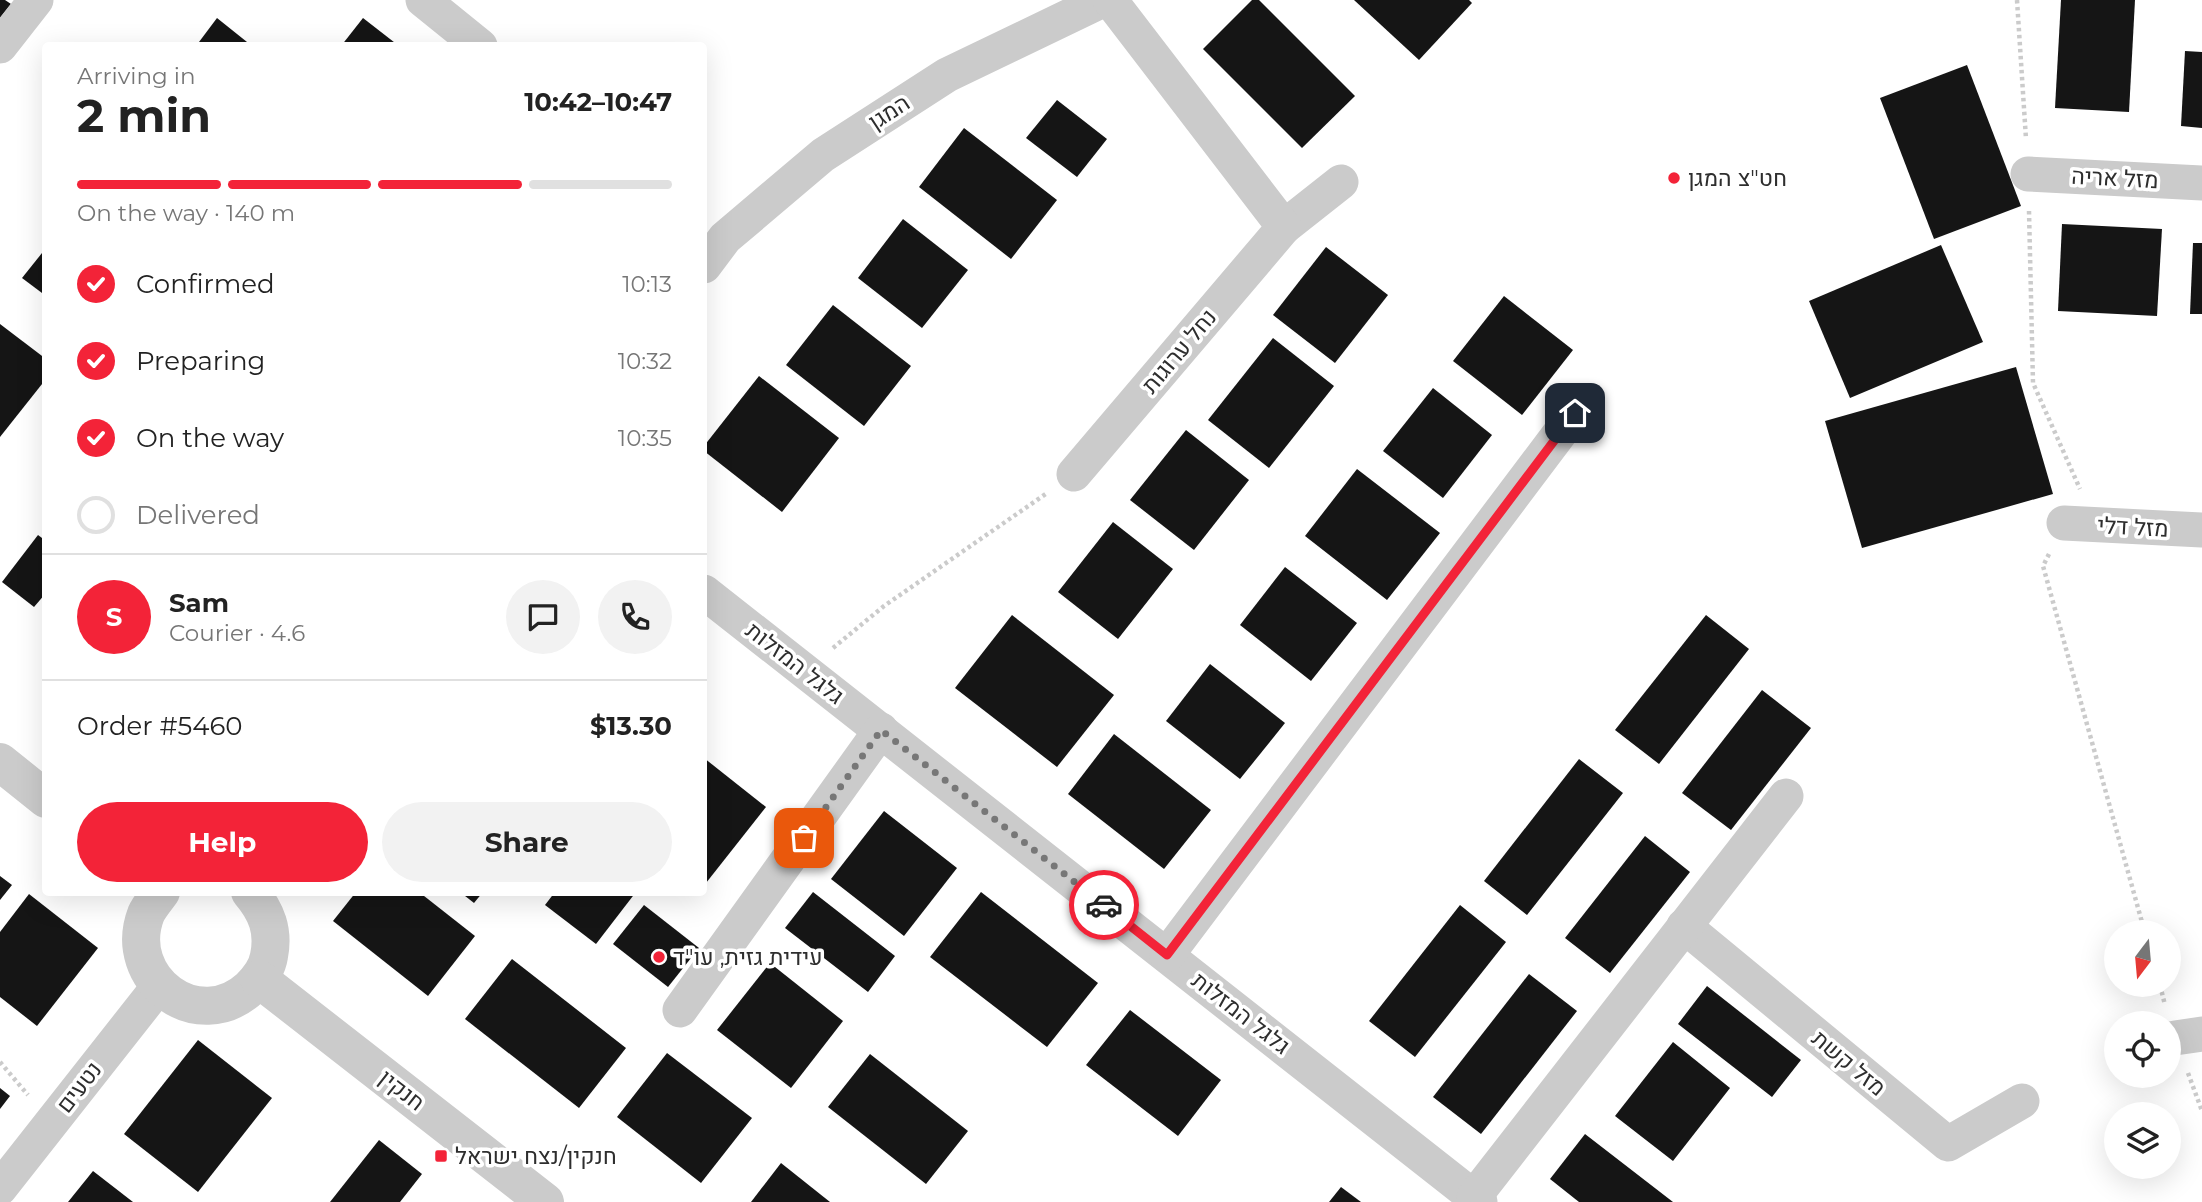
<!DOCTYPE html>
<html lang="en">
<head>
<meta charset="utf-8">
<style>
	body { margin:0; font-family:Montserrat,Heebo,sans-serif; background:#f2f2f2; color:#222; height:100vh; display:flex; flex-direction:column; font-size:26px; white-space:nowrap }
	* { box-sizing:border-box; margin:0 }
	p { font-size:23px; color:#767676 }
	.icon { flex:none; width:38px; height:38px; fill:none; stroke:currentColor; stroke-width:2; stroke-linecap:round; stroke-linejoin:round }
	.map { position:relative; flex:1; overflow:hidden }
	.sheet { position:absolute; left:42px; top:42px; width:665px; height:854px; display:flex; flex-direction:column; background:#fff; border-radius:7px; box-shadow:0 7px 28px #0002 }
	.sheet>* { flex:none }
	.needle { width:46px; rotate:196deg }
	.buttons { position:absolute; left:2104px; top:920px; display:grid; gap:14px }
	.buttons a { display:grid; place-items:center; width:77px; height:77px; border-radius:50%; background:#fff; box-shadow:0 7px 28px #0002; font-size:35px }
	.pin { position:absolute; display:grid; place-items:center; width:60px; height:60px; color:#fff; margin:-30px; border-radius:14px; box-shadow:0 4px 10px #0006 }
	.courier { position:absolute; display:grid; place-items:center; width:70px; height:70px; margin:-35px; border:5px solid #f32338; border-radius:50%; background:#fff; color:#222; box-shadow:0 2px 9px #0007 }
	.head em { font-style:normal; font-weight:700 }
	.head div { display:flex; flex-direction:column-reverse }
	.head { display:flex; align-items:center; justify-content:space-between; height:119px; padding:0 35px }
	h1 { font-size:46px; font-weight:700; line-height:52px }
	.bar { display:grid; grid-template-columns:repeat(4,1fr); gap:10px 7px; align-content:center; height:84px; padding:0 35px }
	.bar i { height:9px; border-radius:5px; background:#e0e0e0 }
	.bar .selected { background:#f32338 }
	.bar p { grid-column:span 4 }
	.line { display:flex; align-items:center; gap:18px; padding:0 35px; border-top:2px solid #e0e0e0 }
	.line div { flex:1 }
	.round { display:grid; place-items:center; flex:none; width:74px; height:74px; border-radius:37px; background:#f2f2f2 }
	ol { padding:0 35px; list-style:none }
	li { display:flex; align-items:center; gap:21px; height:77px }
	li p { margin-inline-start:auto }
	li .icon { padding:7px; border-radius:50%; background:#f32338; color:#fff; stroke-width:4 }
	li:last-child { color:#767676 }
	li i { width:38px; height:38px; border:4px solid #e0e0e0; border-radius:50% }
	.action { display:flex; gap:14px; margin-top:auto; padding:14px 35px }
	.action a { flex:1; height:80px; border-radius:42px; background:#f32338; color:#fff; font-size:28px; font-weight:700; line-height:80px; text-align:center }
	.action a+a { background:#f2f2f2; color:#222 }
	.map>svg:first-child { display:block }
	.building { fill:#151515 }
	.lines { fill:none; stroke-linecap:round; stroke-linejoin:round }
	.path { stroke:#cbcbcb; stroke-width:4.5; stroke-dasharray:3.5 3.5; stroke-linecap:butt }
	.minor { stroke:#cbcbcb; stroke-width:35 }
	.tertiary { stroke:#cbcbcb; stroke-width:38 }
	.done { stroke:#777; stroke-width:7; stroke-dasharray:0 12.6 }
	.route { stroke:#f32338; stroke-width:9 }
	.poi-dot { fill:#f32338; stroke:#fff; stroke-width:2.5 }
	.labels { text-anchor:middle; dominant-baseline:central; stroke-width:7; stroke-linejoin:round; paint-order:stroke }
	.street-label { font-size:23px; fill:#2e2e2e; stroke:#fff }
	.poi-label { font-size:23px; fill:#2e2e2e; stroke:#fff; text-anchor:start }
</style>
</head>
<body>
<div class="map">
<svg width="2202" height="1202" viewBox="0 0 2202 1202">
	<rect width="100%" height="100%" fill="#fff"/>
	<g class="building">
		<polygon points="0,0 5,0 11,4 0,18"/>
		<polygon points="1252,0 1259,0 1355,96 1302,148 1203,49"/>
		<polygon points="1354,0 1469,0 1472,3 1419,60"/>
		<polygon points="2061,0 2135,0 2129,112 2055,108"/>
		<polygon points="217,18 252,46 196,46"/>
		<polygon points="363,18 399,46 341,46"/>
		<polygon points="2185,51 2202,52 2202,128 2181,126"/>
		<polygon points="1967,65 2021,206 1934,239 1880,98"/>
		<polygon points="1057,100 1107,139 1077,177 1026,138"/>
		<polygon points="964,128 1057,200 1011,259 919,187"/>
		<polygon points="903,219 968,270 922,328 858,278"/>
		<polygon points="2062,224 2162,229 2157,316 2058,311"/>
		<polygon points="2193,243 2202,243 2202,314 2190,314"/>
		<polygon points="1941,245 1983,342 1850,398 1809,301"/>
		<polygon points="1326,247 1388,295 1335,363 1273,315"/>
		<polygon points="46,248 46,296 22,278"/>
		<polygon points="1504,296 1573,350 1522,415 1453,361"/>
		<polygon points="833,305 911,366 864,426 786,365"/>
		<polygon points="0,324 46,359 46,379 0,437"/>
		<polygon points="1273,338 1334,386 1269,468 1208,420"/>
		<polygon points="2016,367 2053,494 1862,548 1825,421"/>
		<polygon points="759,376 839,438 782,512 704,451 704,446"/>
		<polygon points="1433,388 1492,435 1443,498 1383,451"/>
		<polygon points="1186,430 1249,480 1194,550 1130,500"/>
		<polygon points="1357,469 1440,533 1387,600 1305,536"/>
		<polygon points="1113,522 1173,569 1118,639 1058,592"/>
		<polygon points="38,535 46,541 46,593 34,607 2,582"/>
		<polygon points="1285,567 1357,623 1311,681 1240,625"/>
		<polygon points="1012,615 1114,695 1057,767 955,688"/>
		<polygon points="1706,615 1749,649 1659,764 1615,730"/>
		<polygon points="1210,664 1285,723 1240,779 1166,721"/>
		<polygon points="1762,690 1811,728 1731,830 1682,793"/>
		<polygon points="1114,734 1211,810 1164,869 1068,794"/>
		<polygon points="704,758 766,807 706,883 704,881"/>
		<polygon points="1579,759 1623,793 1527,915 1484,881"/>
		<polygon points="884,811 957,868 904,936 831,879"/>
		<polygon points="1645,836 1690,872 1610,973 1565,938"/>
		<polygon points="0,876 12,885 0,900"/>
		<polygon points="356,892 419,892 475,936 428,996 333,921"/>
		<polygon points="460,892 483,892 474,903"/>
		<polygon points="555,892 636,892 596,944 545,905"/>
		<polygon points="813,892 895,956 868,992 785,928"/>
		<polygon points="981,892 1098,983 1047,1047 930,957"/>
		<polygon points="29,894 98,948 37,1026 0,997 0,932"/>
		<polygon points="644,905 699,948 668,987 613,944"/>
		<polygon points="1460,905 1506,942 1415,1057 1369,1021"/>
		<polygon points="512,959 626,1048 579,1108 465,1019"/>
		<polygon points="770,963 843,1021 791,1088 717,1030"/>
		<polygon points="1529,974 1577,1011 1481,1134 1433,1097"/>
		<polygon points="1707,986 1801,1060 1772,1097 1678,1024"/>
		<polygon points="1130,1010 1221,1080 1178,1136 1086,1065"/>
		<polygon points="198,1040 272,1098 198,1192 124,1134"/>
		<polygon points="1673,1042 1730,1088 1673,1161 1615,1116"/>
		<polygon points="667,1053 752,1118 701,1183 617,1117"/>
		<polygon points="870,1054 968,1131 926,1184 828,1107"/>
		<polygon points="0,1088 10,1096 0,1109"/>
		<polygon points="1585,1134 1673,1202 1579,1202 1550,1179"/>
		<polygon points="379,1140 422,1174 400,1202 330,1202"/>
		<polygon points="781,1163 830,1202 751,1202"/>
		<polygon points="93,1171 133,1202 68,1202"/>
		<polygon points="1341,1187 1361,1202 1329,1202"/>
	</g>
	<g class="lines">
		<g class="path">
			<polyline points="2017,0 2026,139"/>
			<polyline points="2029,211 2033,383 2080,489"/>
			<polyline points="2049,554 2043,566 2145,933"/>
			<polyline points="833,648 884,606 1047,493"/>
			<polyline points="2160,985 2165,1005"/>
			<polyline points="0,1062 28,1095"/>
			<polyline points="2188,1073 2202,1111"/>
		</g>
		<g class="minor">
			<polyline points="423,0 480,46"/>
			<polyline points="0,46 36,0"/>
			<polyline points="2028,174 2202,183"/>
			<polyline points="1284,227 1341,182"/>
			<polyline points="704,266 725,238 823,155 947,75 1103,0"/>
			<polyline points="1074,474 1284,227 1110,0"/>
			<polyline points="2064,523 2202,530"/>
			<polyline points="704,592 1480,1202"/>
			<polyline points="1684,926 1948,1144 2022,1101"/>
			<polyline points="1167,955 1575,413"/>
			<polyline points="680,1010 881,730"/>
			<polyline points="2175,1038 2202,1034"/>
			<polyline points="0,1188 159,986"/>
			<polyline points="1474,1197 1786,796"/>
		</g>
		<g class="tertiary">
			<polyline points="0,762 46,799"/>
			<path d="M161 892C156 899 149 907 146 914 121 979 198 1036 250 988 259 979 267 969 269 956 274 931 267 912 250 892"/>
			<polyline points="259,979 545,1202"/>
		</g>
	</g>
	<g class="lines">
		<polyline class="done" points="804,838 881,730 1104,905"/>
		<polyline class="route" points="1104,905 1167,955 1575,413"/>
	</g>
	<g class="poi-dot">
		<circle cx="1674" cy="178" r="7"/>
		<circle cx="659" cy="957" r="7"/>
		<rect x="434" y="1149" width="14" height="14" rx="3.5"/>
	</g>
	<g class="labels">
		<g class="street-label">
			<text transform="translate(889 112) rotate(-33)">המגן</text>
			<text transform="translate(2115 178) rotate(3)">מזל אריה</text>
			<text transform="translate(1179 351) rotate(-50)">נחל ערוגות</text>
			<text transform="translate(2133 527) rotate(3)">מזל דלי</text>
			<text transform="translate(795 663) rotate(38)">גלגל המזלות</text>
			<text transform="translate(1241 1013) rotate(38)">גלגל המזלות</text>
			<text transform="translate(1849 1063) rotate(40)">מזל קשת</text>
			<text transform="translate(79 1087) rotate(-52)">נטעים</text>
			<text transform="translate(402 1090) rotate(38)">חנקין</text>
		</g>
		<g class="poi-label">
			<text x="1688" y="178">חט"צ המגן</text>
			<text x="673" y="957">עידית גזית, עו"ד</text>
			<text x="455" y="1156">חנקין/נצח ישראל</text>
		</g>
	</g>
</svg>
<div class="buttons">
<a><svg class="needle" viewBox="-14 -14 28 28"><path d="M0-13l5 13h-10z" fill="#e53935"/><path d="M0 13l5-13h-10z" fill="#767676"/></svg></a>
<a><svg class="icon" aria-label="locate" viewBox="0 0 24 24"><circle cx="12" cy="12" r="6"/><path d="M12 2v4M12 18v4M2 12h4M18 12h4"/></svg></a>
<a><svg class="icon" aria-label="layers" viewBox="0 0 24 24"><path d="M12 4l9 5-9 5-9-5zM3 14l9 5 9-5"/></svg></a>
</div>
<div class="pin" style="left:804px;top:838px;background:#ea580c"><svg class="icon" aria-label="bag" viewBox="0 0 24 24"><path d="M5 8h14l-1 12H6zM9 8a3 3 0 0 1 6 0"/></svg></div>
<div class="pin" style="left:1575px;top:413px;background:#1f2937"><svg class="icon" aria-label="home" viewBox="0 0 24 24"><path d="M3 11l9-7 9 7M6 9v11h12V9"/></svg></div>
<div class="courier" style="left:1104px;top:905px"><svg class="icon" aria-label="car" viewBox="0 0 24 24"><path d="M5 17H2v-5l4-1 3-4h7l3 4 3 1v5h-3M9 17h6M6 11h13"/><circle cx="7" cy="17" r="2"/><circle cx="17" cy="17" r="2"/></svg></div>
<section class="sheet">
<div class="head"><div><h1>2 min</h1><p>Arriving in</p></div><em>10:42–10:47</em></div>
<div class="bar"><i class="selected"></i><i class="selected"></i><i class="selected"></i><i></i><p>On the way · 140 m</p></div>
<ol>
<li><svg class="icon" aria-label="check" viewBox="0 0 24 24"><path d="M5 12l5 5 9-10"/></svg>Confirmed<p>10:13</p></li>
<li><svg class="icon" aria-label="check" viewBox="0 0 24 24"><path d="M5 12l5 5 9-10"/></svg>Preparing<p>10:32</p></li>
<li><svg class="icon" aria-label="check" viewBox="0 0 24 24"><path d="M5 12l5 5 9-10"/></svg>On the way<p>10:35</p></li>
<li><i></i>Delivered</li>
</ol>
<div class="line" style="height:126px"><b class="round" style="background:#f32338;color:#fff">S</b><div><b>Sam</b><p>Courier · 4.6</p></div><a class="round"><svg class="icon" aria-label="chat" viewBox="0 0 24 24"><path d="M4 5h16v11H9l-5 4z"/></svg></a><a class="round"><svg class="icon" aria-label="phone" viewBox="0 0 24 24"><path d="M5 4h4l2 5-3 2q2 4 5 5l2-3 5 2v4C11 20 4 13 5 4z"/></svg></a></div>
<div class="line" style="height:91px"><div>Order #5460</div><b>$13.30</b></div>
<div class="action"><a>Help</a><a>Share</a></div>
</section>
</div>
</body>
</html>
